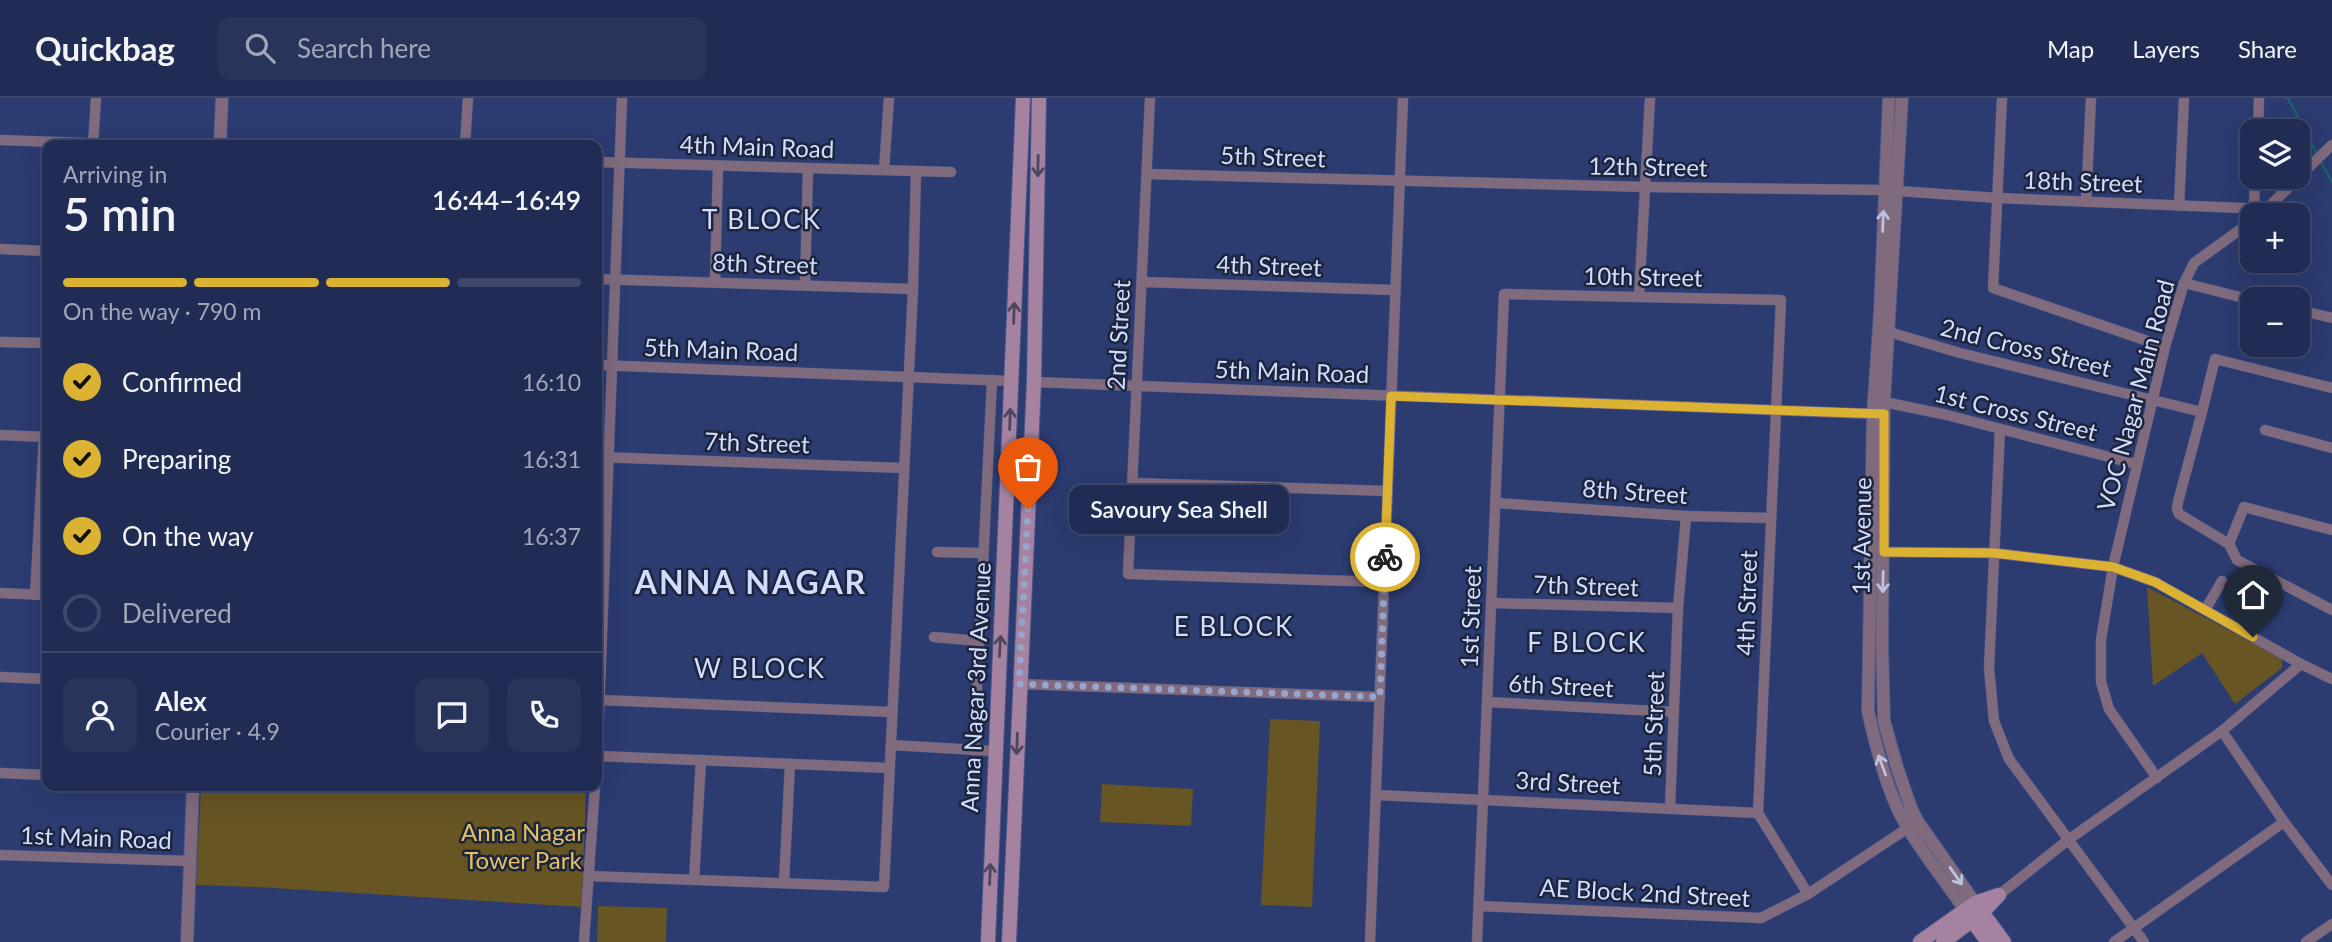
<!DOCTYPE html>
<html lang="en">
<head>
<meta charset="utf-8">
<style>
	body { margin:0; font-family:Lato,sans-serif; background:#29345a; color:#f1f3f6; height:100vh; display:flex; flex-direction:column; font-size:26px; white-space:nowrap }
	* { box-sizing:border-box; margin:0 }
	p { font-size:23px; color:#a2a7b8 }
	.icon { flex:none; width:38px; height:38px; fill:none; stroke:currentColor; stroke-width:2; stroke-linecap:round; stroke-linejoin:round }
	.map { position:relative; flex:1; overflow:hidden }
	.details { position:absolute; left:42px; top:42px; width:560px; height:651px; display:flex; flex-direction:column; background:#212c54; border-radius:14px; box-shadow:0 7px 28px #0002,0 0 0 2px #3e486b }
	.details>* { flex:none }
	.buttons { position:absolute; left:2240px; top:21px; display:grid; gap:14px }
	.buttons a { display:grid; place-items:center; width:70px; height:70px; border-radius:14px; background:#212c54; box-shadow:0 7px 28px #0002,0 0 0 2px #3e486b; font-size:35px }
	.pin { position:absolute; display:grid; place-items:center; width:60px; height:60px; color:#fff; margin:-72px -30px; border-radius:50% 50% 50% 0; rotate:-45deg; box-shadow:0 0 7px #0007 }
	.pin .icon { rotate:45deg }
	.courier { position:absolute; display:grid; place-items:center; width:70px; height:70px; margin:-35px; border:5px solid #dcb233; border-radius:50%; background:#fff; color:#222; box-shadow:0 2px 9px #0007 }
	.bubble { position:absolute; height:49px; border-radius:14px; background:#212c54; box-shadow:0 7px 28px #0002,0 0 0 2px #3e486b; font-size:23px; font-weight:600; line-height:49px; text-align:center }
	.headline em { font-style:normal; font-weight:600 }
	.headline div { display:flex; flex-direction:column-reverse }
	.headline { display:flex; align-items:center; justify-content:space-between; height:119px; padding:0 21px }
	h1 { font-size:46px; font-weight:600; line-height:52px }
	.bar { display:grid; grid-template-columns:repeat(4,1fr); gap:10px 7px; align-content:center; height:84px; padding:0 21px }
	.bar i { height:9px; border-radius:5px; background:#3e486b }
	.bar .active { background:#dcb233 }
	.bar p { grid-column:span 4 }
	.line { display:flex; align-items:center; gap:18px; padding:0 21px; border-top:2px solid #3e486b }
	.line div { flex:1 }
	.round { display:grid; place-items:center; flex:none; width:74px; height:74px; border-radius:14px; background:#29345a }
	ol { padding:0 21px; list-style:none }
	li { display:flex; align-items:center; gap:21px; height:77px }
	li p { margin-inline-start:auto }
	li .icon { padding:7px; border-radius:50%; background:#dcb233; color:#111; stroke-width:4 }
	li:last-child { color:#a2a7b8 }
	li i { width:38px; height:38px; border:4px solid #3e486b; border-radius:50% }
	header { display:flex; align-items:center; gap:42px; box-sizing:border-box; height:98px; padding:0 35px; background:#212c54; border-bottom:2px solid #3e486b }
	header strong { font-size:33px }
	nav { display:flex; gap:38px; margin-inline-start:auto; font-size:24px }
	.search { width:490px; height:63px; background:#29345a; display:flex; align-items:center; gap:18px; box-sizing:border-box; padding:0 24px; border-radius:14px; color:#a2a7b8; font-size:26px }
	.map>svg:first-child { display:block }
	.green { fill:#675523 }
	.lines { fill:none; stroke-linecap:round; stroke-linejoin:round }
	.stream { stroke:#19616c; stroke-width:2.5 }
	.minor-casing { stroke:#4a588a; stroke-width:11 }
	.tertiary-casing { stroke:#4a588a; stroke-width:14 }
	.secondary-casing { stroke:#4a588a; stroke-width:16 }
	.minor { stroke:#806b7e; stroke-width:10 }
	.tertiary { stroke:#806b7e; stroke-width:12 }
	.secondary { stroke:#a482a0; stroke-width:14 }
	.oneway { stroke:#4c4660 }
	.oneway2 { stroke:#bdc0de }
	.done { stroke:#97a4cc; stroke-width:7; stroke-dasharray:0 12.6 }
	.route { stroke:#dcb233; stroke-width:9 }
	.labels { text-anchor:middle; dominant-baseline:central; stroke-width:5; stroke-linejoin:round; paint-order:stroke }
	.street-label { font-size:24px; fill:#d1ddfe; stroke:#1d253d }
	.park-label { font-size:24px; fill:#e2c165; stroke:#1d253d }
	.neighbourhood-label { font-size:26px; letter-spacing:2px; fill:#d1ddfe; stroke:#1d253d }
	.district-label { font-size:32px; font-weight:bold; letter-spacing:2px; fill:#d1ddfe; stroke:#1d253d }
</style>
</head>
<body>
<header>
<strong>Quickbag</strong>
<div class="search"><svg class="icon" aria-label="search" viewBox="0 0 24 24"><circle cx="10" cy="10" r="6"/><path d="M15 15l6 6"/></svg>Search here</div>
<nav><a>Map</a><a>Layers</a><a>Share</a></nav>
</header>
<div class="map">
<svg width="2332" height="844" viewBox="0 0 2332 844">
	<rect width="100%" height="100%" fill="#2c3b70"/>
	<g class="green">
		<polygon points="597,361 603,361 597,479"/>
		<polygon points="2147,489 2282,560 2282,570 2235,606 2202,555 2153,588"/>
		<polygon points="1270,621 1320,623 1312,809 1261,807"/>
		<polygon points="1102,686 1193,691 1191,728 1100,724"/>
		<polygon points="201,688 586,688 582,809 257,789 196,787"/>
		<polygon points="598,808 667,810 666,844 597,844"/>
	</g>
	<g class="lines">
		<g class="stream">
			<polyline points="2288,0 2317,56"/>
			<polyline points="2320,62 2332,84"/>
		</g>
		<g class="minor-casing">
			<g id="minor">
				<polyline points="1150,0 1128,476 1384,484"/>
				<polyline points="2002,0 1993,190 2165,249"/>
				<polyline points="2258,33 2259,0"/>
				<polyline points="0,42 142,47"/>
				<polyline points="93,47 96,0"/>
				<polyline points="465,47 468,0"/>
				<polyline points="597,64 951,74"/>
				<polyline points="884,72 889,0"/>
				<polyline points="1147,76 1646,89 1884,92 1998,100 2267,111"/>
				<polyline points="2086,104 2091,0"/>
				<polyline points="2179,108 2184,0"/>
				<polyline points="2254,110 2255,79"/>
				<path d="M2259 117C2285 95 2307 70 2332 47"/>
				<polyline points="0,151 47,153"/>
				<polyline points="597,181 913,191"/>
				<polyline points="715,184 718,68"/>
				<polyline points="1142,184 1395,192"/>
				<polyline points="2184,185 2252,202"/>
				<polyline points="805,187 808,71"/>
				<polyline points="1639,199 1650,0"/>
				<polyline points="2298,212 2332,220"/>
				<polyline points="1889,234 1960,255 2202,314 2178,404 2177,411 2179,416 2229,446 2237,462 2332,512"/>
				<polyline points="0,244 47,245"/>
				<polyline points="597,267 1011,283"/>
				<polyline points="1034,284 1877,316"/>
				<polyline points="1884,304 1947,317 2136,366"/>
				<polyline points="2202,314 2215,261 2332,290"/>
				<polyline points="2000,331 1989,570 1994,623 2009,661 2144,844"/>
				<polyline points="2265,332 2332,350"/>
				<polyline points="0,337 47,339"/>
				<polyline points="597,359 904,370"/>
				<polyline points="1133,385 1388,393"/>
				<polyline points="1496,405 1686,418 1771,420"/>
				<polyline points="2229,446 2244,409 2332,432"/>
				<polyline points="937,454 983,455"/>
				<polyline points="1884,454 1994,455 2113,469 2155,484 2301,566 2332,581"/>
				<polyline points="0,495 47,497"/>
				<polyline points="35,497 44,338"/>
				<polyline points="1492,505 1678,510"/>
				<polyline points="2205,512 2222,483"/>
				<polyline points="934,539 979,543"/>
				<polyline points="0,579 47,581"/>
				<polyline points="1019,586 1380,599"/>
				<polyline points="600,602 891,614"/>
				<polyline points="1488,604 1674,614"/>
				<polyline points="2222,633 2284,724 2332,787"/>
				<polyline points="891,647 994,653"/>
				<polyline points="974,652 992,282"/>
				<polyline points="598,658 889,670"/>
				<polyline points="597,671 622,0"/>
				<polyline points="0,675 47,677"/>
				<polyline points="2157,680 2109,611 2101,584 2101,542 2113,469 2165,249 2184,185 2194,165 2252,123"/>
				<polyline points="1376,697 1758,715"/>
				<polyline points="1670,710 1678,510 1686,418"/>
				<polyline points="0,757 190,763"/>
				<polyline points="588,778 884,789 913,191 916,73"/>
				<polyline points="694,782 701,662"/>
				<polyline points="784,785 790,666"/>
				<polyline points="1999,797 2068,742 2222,633 2301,566"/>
				<polyline points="1479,808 1761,820 1808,796 1914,726"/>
				<polyline points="584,844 595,688"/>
				<polyline points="1370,844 1403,0"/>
				<polyline points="1477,844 1504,196 1781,202 1758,715 1808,796"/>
				<polyline points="2114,844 2284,724"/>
				<polyline points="2306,844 2332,826"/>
			</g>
		</g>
		<g class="tertiary-casing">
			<g id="tertiary">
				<path d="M1889 0 1880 214 1873 316 1868 613C1875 645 1883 677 1896 707 1912 743 1943 779 1965 812"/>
				<polyline points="1902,0 1884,304 1882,547 1884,623 1897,669 1911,710 1918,724 1975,805"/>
				<polyline points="220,47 222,0"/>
				<polyline points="187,844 193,688"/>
			</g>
		</g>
		<g class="secondary-casing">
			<g id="secondary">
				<polyline points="1978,809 2004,844"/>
				<polyline points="1968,817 1988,844"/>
				<polyline points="988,844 1023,0"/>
				<polyline points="1009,844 1034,284 1039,0"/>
				<polyline points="1920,844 1975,805 1999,797"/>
				<polyline points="1943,844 1982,815 1998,798"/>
			</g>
		</g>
		<use href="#minor" class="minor"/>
		<use href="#tertiary" class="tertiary"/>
		<use href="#secondary" class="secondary"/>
	</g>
	<defs><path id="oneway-shaft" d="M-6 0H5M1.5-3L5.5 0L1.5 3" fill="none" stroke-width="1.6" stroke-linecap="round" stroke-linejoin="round" transform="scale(1.75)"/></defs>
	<g class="oneway">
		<use href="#oneway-shaft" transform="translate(1038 68) rotate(91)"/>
		<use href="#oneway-shaft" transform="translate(1014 215) rotate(-88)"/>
		<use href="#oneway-shaft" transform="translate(1010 321) rotate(-88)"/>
		<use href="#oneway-shaft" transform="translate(1000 548) rotate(-87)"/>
		<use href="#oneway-shaft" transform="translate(1017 646) rotate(92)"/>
		<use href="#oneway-shaft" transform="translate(990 776) rotate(-88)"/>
	</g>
	<g class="oneway2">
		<use href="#oneway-shaft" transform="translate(1883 123) rotate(-88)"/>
		<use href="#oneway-shaft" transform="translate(1883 484) rotate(91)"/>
		<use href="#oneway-shaft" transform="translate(1882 667) rotate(-110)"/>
		<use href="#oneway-shaft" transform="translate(1956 778) rotate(55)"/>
	</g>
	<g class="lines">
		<polyline class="done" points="1028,411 1019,586 1380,599 1385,459"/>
		<polyline class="route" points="1385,459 1391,298 1884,316 1884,454 1994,455 2113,469 2155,484 2253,539"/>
	</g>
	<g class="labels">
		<g class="street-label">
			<text transform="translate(757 48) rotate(2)">4th Main Road</text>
			<text transform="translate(1273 58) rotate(2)">5th Street</text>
			<text transform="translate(1648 68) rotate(1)">12th Street</text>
			<text transform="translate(2083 83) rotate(2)">18th Street</text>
			<text transform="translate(765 165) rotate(2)">8th Street</text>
			<text transform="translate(1269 167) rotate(2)">4th Street</text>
			<text transform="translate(1643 178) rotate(1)">10th Street</text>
			<text transform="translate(1118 237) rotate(-87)">2nd Street</text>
			<text transform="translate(2026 249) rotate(14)">2nd Cross Street</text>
			<text transform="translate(721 251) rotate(2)">5th Main Road</text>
			<text transform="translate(1292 273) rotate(2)">5th Main Road</text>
			<text transform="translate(2135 297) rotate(-75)">VOC Nagar Main Road</text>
			<text transform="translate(2016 314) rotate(14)">1st Cross Street</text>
			<text transform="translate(757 344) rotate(2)">7th Street</text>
			<text transform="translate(1635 393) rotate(4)">8th Street</text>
			<text transform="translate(1861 438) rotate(-89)">1st Avenue</text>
			<text transform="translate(1586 487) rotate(2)">7th Street</text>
			<text transform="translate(1746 505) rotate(-88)">4th Street</text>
			<text transform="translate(1470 519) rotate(-88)">1st Street</text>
			<text transform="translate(1561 587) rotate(3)">6th Street</text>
			<text transform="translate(975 589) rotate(-87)">Anna Nagar 3rd Avenue</text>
			<text transform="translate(1653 626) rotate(-88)">5th Street</text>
			<text transform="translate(1568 684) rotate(3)">3rd Street</text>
			<text transform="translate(96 739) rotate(2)">1st Main Road</text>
			<text transform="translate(1645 794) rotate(3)">AE Block 2nd Street</text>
		</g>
		<g class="park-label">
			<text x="523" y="733">Anna Nagar<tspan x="523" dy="28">Tower Park</tspan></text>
		</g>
		<g class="neighbourhood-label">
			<text x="762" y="121">T BLOCK</text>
			<text x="1234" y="528">E BLOCK</text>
			<text x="1587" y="544">F BLOCK</text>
			<text x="760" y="570">W BLOCK</text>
		</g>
		<g class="district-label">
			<text x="751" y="483">ANNA NAGAR</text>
		</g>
	</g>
</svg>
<div class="buttons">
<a><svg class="icon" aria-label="layers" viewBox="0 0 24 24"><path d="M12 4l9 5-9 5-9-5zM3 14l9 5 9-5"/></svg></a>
<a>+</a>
<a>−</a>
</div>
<div class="pin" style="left:1028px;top:411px;background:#ea580c"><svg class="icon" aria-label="bag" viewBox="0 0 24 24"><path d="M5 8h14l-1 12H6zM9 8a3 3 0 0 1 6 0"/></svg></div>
<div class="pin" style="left:2253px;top:539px;background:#1f2937"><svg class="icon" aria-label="home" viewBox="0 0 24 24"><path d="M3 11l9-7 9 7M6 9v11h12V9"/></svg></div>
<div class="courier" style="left:1385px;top:459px"><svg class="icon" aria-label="bike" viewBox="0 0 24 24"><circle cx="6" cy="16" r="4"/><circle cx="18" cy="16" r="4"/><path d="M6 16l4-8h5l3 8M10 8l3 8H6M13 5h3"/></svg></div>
<div class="bubble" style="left:1069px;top:387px;width:220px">Savoury Sea Shell</div>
<section class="details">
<div class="headline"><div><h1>5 min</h1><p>Arriving in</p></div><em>16:44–16:49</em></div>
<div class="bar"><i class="active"></i><i class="active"></i><i class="active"></i><i></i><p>On the way · 790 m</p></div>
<ol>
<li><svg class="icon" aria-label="check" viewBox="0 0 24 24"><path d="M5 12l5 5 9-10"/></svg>Confirmed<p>16:10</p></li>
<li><svg class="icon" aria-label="check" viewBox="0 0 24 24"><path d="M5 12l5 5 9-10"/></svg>Preparing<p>16:31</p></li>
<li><svg class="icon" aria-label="check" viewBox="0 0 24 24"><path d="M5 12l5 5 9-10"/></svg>On the way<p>16:37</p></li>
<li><i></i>Delivered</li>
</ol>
<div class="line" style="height:126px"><a class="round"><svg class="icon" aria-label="person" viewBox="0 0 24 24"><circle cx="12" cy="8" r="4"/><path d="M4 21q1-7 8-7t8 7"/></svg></a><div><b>Alex</b><p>Courier · 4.9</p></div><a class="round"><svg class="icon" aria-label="chat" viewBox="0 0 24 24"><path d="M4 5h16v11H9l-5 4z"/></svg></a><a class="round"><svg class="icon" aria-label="phone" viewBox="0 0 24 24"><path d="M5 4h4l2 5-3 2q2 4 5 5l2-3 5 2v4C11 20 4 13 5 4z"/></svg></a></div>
</section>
</div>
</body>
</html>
